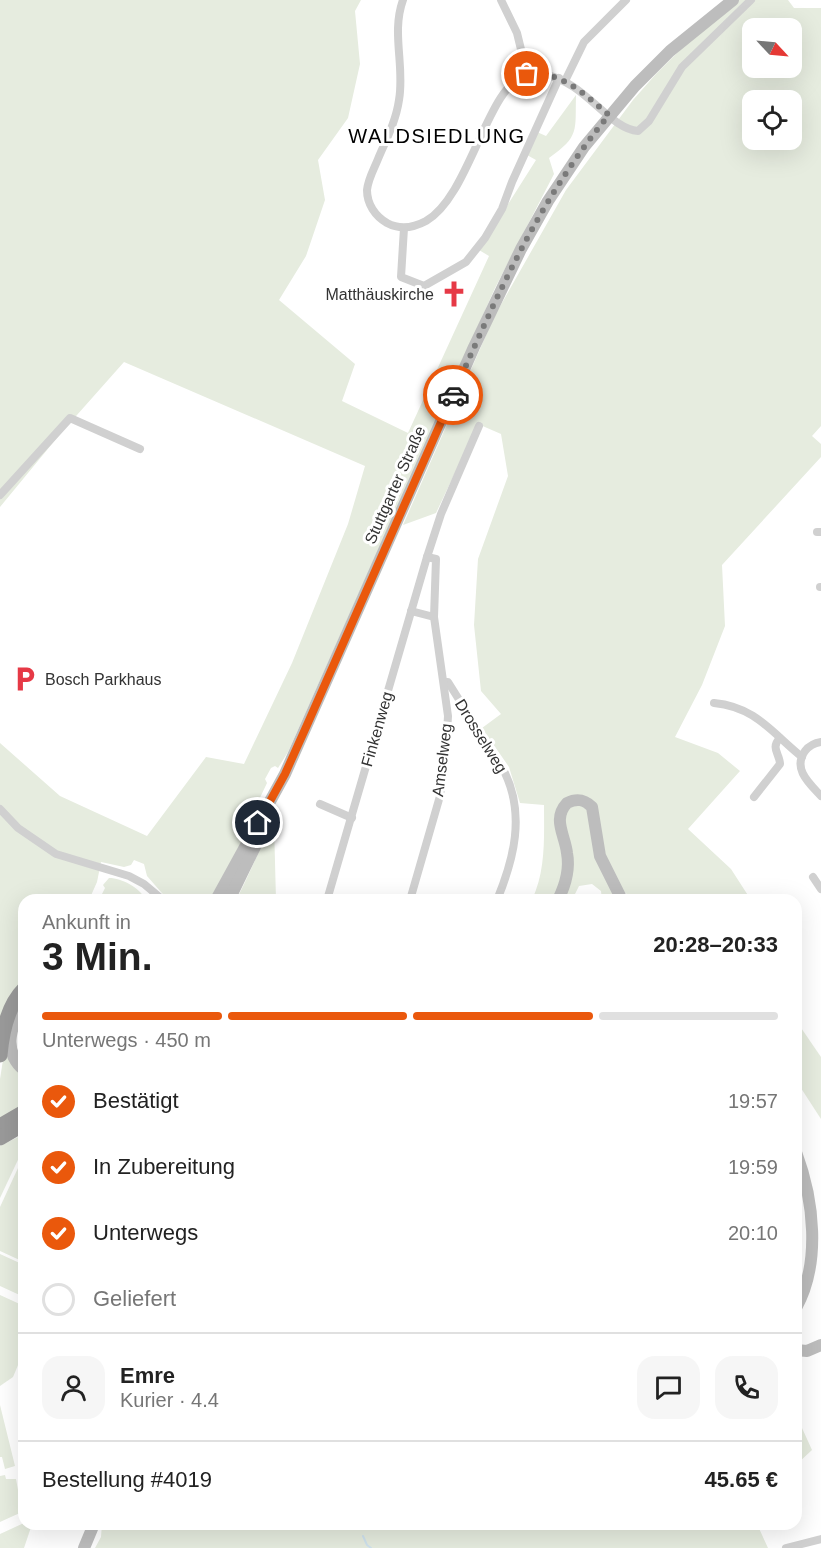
<!DOCTYPE html>
<html lang="de">
<head>
<meta charset="utf-8">
<style>
	body { margin:0; font-family:Arial,sans-serif; background:#f6f6f6; color:#222; height:100vh; display:flex; flex-direction:column; font-size:22px; white-space:nowrap }
	* { box-sizing:border-box; margin:0 }
	p { font-size:20px; color:#767676 }
	.icon { flex:none; width:33px; height:33px; fill:none; stroke:currentColor; stroke-width:2; stroke-linecap:round; stroke-linejoin:round }
	.map { position:relative; flex:1; overflow:hidden }
	.sheet { position:absolute; left:18px; top:894px; width:784px; height:636px; display:flex; flex-direction:column; background:#fff; border-radius:18px; box-shadow:0 6px 24px #0002 }
	.sheet>* { flex:none }
	.needle { width:39px; rotate:116deg }
	.tools { position:absolute; left:742px; top:18px; display:grid; gap:12px }
	.tools a { display:grid; place-items:center; width:60px; height:60px; border-radius:12px; background:#fff; box-shadow:0 6px 24px #0002; font-size:30px }
	.pin { position:absolute; display:grid; place-items:center; width:51px; height:51px; color:#fff; margin:-26px; border:3px solid #fff; border-radius:50%; box-shadow:0 2px 6px #0007 }
	.courier { position:absolute; display:grid; place-items:center; width:60px; height:60px; margin:-30px; border:4px solid #ea580c; border-radius:50%; background:#fff; color:#222; box-shadow:0 2px 8px #0007 }
	.headline em { font-style:normal; font-weight:800 }
	.headline div { display:flex; flex-direction:column-reverse }
	.headline { display:flex; align-items:center; justify-content:space-between; height:102px; padding:0 24px }
	h1 { font-size:39px; font-weight:800; line-height:45px }
	.bar { display:grid; grid-template-columns:repeat(4,1fr); gap:9px 6px; align-content:center; height:72px; padding:0 24px }
	.bar i { height:8px; border-radius:4px; background:#e0e0e0 }
	.bar .selected { background:#ea580c }
	.bar p { grid-column:span 4 }
	.line { display:flex; align-items:center; gap:15px; padding:0 24px; border-top:2px solid #e0e0e0 }
	.line div { flex:1 }
	.round { display:grid; place-items:center; flex:none; width:63px; height:63px; border-radius:18px; background:#f6f6f6 }
	ol { padding:0 24px; list-style:none }
	li { display:flex; align-items:center; gap:18px; height:66px }
	li p { margin-inline-start:auto }
	li .icon { padding:6px; border-radius:50%; background:#ea580c; color:#fff; stroke-width:4 }
	li:last-child { color:#767676 }
	li i { width:33px; height:33px; border:3px solid #e0e0e0; border-radius:50% }
	.map>svg:first-child { display:block }
	.green { fill:#e6ecdf; fill-rule:evenodd }
	.lines { fill:none; stroke-linecap:round; stroke-linejoin:round }
	.stream { stroke:#cfe2ee; stroke-width:2 }
	.street { stroke:#d0d0d0; stroke-width:8 }
	.secondary { stroke:#bdbdbd; stroke-width:12 }
	.highway { stroke:#9a9a9a; stroke-width:15 }
	.done { stroke:#7a7a7a; stroke-width:6; stroke-dasharray:0 10.8 }
	.route { stroke:#ea580c; stroke-width:8 }
	.labels { text-anchor:middle; dominant-baseline:central; stroke-width:6; stroke-linejoin:round; paint-order:stroke }
	.poi-label { font-size:16px; fill:#333; stroke:#fff; text-anchor:end }
	.street-label { font-size:16px; fill:#333; stroke:#fff }
	.quarter-label { font-size:20px; letter-spacing:1.5px; fill:#000; stroke:#fff }
</style>
</head>
<body>
<div class="map">
<svg width="821" height="1548" viewBox="0 0 821 1548">
	<rect width="100%" height="100%" fill="#fff"/>
	<g class="green">
		<path d="M0 0H361L355 11 360 64 348 118 318 160 325 200 306 256 279 300 355 364 342 401 408 433 489 256 479 250 536 160 527 155 537 132 546 136 576 95C575 131 580 136 549 158L554 174 495 288 288 752 278 768 275 766 271 768 265 779 267 783 256 806 255 811 257 812 253 823 211 900H168L147 876 144 864 134 860 131 865 124 867 101 862 97 882 89 900H24V979L0 1033V743L60 796 147 836 206 757 244 764 292 663 348 524 365 466 124 362 61 433 0 507Z"/>
		<path d="M737 0H788L794 8H821V426L812 436 821 444V457L722 565 725 626 702 685 675 737 718 753 740 771 688 829 731 869 751 900H629L626 893 608 900H602L601 891 592 884 579 886 572 900H532C546 870 544 838 544 805L520 803 509 767 482 728 501 714 481 691 474 625 478 559 508 476 501 434 478 424 436 513 403 525 494 317 566 190 633 100 656 74 681 49ZM753 28H792V68H753ZM753 100H792V140H753Z"/>
		<path d="M274 824 276 900H236C250 874 259 848 274 824Z"/>
		<path d="M109 878C122 878 140 888 146 900H99L105 888 103 885Z"/>
		<polygon points="797,1022 821,1057 821,1119 797,1082"/>
		<polygon points="5,1047 24,1075 24,1106 0,1121 0,1079"/>
		<polygon points="24,1134 24,1147 0,1198 0,1146"/>
		<polygon points="24,1155 24,1262 0,1251 0,1207"/>
		<polygon points="0,1254 24,1265 24,1297 0,1286"/>
		<polygon points="0,1295 24,1306 24,1351 13,1377 0,1386"/>
		<polygon points="0,1405 15,1466 5,1469 2,1457 0,1457"/>
		<polygon points="797,1417 812,1450 797,1464 796,1464"/>
		<polygon points="5,1475 6,1479 16,1479 22,1512 0,1522 0,1476"/>
		<polygon points="24,1523 32,1524 24,1548 0,1548 0,1534"/>
		<polygon points="102,1524 757,1524 768,1548 95,1548 101,1537"/>
	</g>
	<g class="lines">
		<polyline class="stream" points="363,1536 367,1545 371,1548"/>
		<g class="street">
			<path d="M403 0C391 33 405 66 399 100 396 121 386 140 378 159 374 169 368 179 367 190 367 204 375 216 387 223 400 230 413 228 426 221 471 195 487 83 528 74 534 73 540 74 546 75 585 82 609 129 638 131L649 121 682 67 751 0"/>
			<polyline points="501,0 517,33 527,74"/>
			<polyline points="565,81 584,42 626,0"/>
			<polyline points="404,228 401,277 424,286 466,262 485,238 502,209 512,182 559,78"/>
			<polyline points="0,495 70,418 140,449"/>
			<polyline points="817,532 821,532"/>
			<polyline points="820,587 821,587"/>
			<polyline points="411,611 434,617"/>
			<path d="M444 682H448L505 773C525 815 514 859 497 900"/>
			<path d="M714 703C756 707 772 733 802 757"/>
			<path d="M821 742C814 743 809 746 805 751 792 769 810 784 821 796"/>
			<path d="M754 797 780 764C780 754 770 748 780 738"/>
			<polyline points="320,804 352,818"/>
			<polyline points="0,809 18,828 56,854 129,876 144,884 163,900"/>
			<polyline points="813,877 821,889"/>
			<polyline points="327,900 427,557 441,514 479,426"/>
			<polyline points="410,900 440,796 446,750 448,716 434,617 436,559 427,557"/>
			<polyline points="786,1548 821,1539"/>
		</g>
		<g class="secondary">
			<polyline points="216,900 285,774 474,347 521,249 548,201 584,147 635,86 670,51 733,0"/>
			<polyline points="229,900 268,820"/>
			<path d="M558 900C565 886 570 869 567 853 565 835 552 819 567 803 577 798 584 799 592 807L600 856 622 900"/>
			<path d="M24 999C13 1023 0 1050 24 1070"/>
			<path d="M796 1152C814 1200 821 1263 796 1308"/>
			<polyline points="796,1350 807,1351 821,1345"/>
			<polyline points="84,1548 94,1524"/>
		</g>
		<g class="highway">
			<path d="M0 1055C2 1033 8 1005 24 989"/>
			<polyline points="0,1126 24,1112"/>
			<polyline points="0,1138 24,1124"/>
		</g>
	</g>
	<g class="lines">
		<path class="done" d="M453 395C496 297 540 198 609 115 584 94 562 71 527 74"/>
		<polyline class="route" points="258,823 285,774 307,725 453,395"/>
	</g>
	<defs>
		<g id="church-bare" transform="scale(2.07)"><path d="M-1.2-6h2.4v3.5h3.3v2.4h-3.3V6h-2.4V-.1h-3.3v-2.4h3.3Z" fill="#e63946" stroke="#fff" stroke-width="2.5" paint-order="stroke"/></g>
		<g id="parking-bare" transform="scale(2.07)"><path d="M-3.5-5.5H1a3.5 3.5 0 0 1 0 7H-1V5.5H-3.5ZM-1-3.4V-.6H.8a1.4 1.4 0 0 0 0-2.8Z" fill="#e63946" stroke="#fff" stroke-width="2.5" paint-order="stroke"/></g>
	</defs>
	<g fill-rule="evenodd">
		<use href="#church-bare" x="454" y="294"/>
		<use href="#parking-bare" x="25" y="679"/>
	</g>
	<g class="labels">
		<g class="poi-label">
			<text x="434" y="294">Matthäuskirche</text>
			<text x="45" y="679" text-anchor="start">Bosch Parkhaus</text>
		</g>
		<g class="street-label">
			<text transform="translate(395 485) rotate(-66)">Stuttgarter Straße</text>
			<text transform="translate(377 729) rotate(-74)">Finkenweg</text>
			<text transform="translate(481 736) rotate(58)">Drosselweg</text>
			<text transform="translate(442 760) rotate(-83)">Amselweg</text>
		</g>
		<g class="quarter-label">
			<text x="437" y="136">WALDSIEDLUNG</text>
		</g>
	</g>
</svg>
<div class="tools">
<a><svg class="needle" viewBox="-14 -14 28 28"><path d="M0-13l5 13h-10z" fill="#e53935"/><path d="M0 13l5-13h-10z" fill="#767676"/></svg></a>
<a><svg class="icon" aria-label="locate" viewBox="0 0 24 24"><circle cx="12" cy="12" r="6"/><path d="M12 2v4M12 18v4M2 12h4M18 12h4"/></svg></a>
</div>
<div class="pin" style="left:527px;top:74px;background:#ea580c"><svg class="icon" aria-label="bag" viewBox="0 0 24 24"><path d="M5 8h14l-1 12H6zM9 8a3 3 0 0 1 6 0"/></svg></div>
<div class="pin" style="left:258px;top:823px;background:#1f2937"><svg class="icon" aria-label="home" viewBox="0 0 24 24"><path d="M3 11l9-7 9 7M6 9v11h12V9"/></svg></div>
<div class="courier" style="left:453px;top:395px"><svg class="icon" aria-label="car" viewBox="0 0 24 24"><path d="M5 17H2v-5l4-1 3-4h7l3 4 3 1v5h-3M9 17h6M6 11h13"/><circle cx="7" cy="17" r="2"/><circle cx="17" cy="17" r="2"/></svg></div>
<section class="sheet">
<div class="headline"><div><h1>3 Min.</h1><p>Ankunft in</p></div><em>20:28–20:33</em></div>
<div class="bar"><i class="selected"></i><i class="selected"></i><i class="selected"></i><i></i><p>Unterwegs · 450 m</p></div>
<ol>
<li><svg class="icon" aria-label="check" viewBox="0 0 24 24"><path d="M5 12l5 5 9-10"/></svg>Bestätigt<p>19:57</p></li>
<li><svg class="icon" aria-label="check" viewBox="0 0 24 24"><path d="M5 12l5 5 9-10"/></svg>In Zubereitung<p>19:59</p></li>
<li><svg class="icon" aria-label="check" viewBox="0 0 24 24"><path d="M5 12l5 5 9-10"/></svg>Unterwegs<p>20:10</p></li>
<li><i></i>Geliefert</li>
</ol>
<div class="line" style="height:108px"><a class="round"><svg class="icon" aria-label="person" viewBox="0 0 24 24"><circle cx="12" cy="8" r="4"/><path d="M4 21q1-7 8-7t8 7"/></svg></a><div><b>Emre</b><p>Kurier · 4.4</p></div><a class="round"><svg class="icon" aria-label="chat" viewBox="0 0 24 24"><path d="M4 5h16v11H9l-5 4z"/></svg></a><a class="round"><svg class="icon" aria-label="phone" viewBox="0 0 24 24"><path d="M5 4h4l2 5-3 2q2 4 5 5l2-3 5 2v4C11 20 4 13 5 4z"/></svg></a></div>
<div class="line" style="height:78px"><div>Bestellung #4019</div><b>45.65 €</b></div>
</section>
</div>
</body>
</html>
